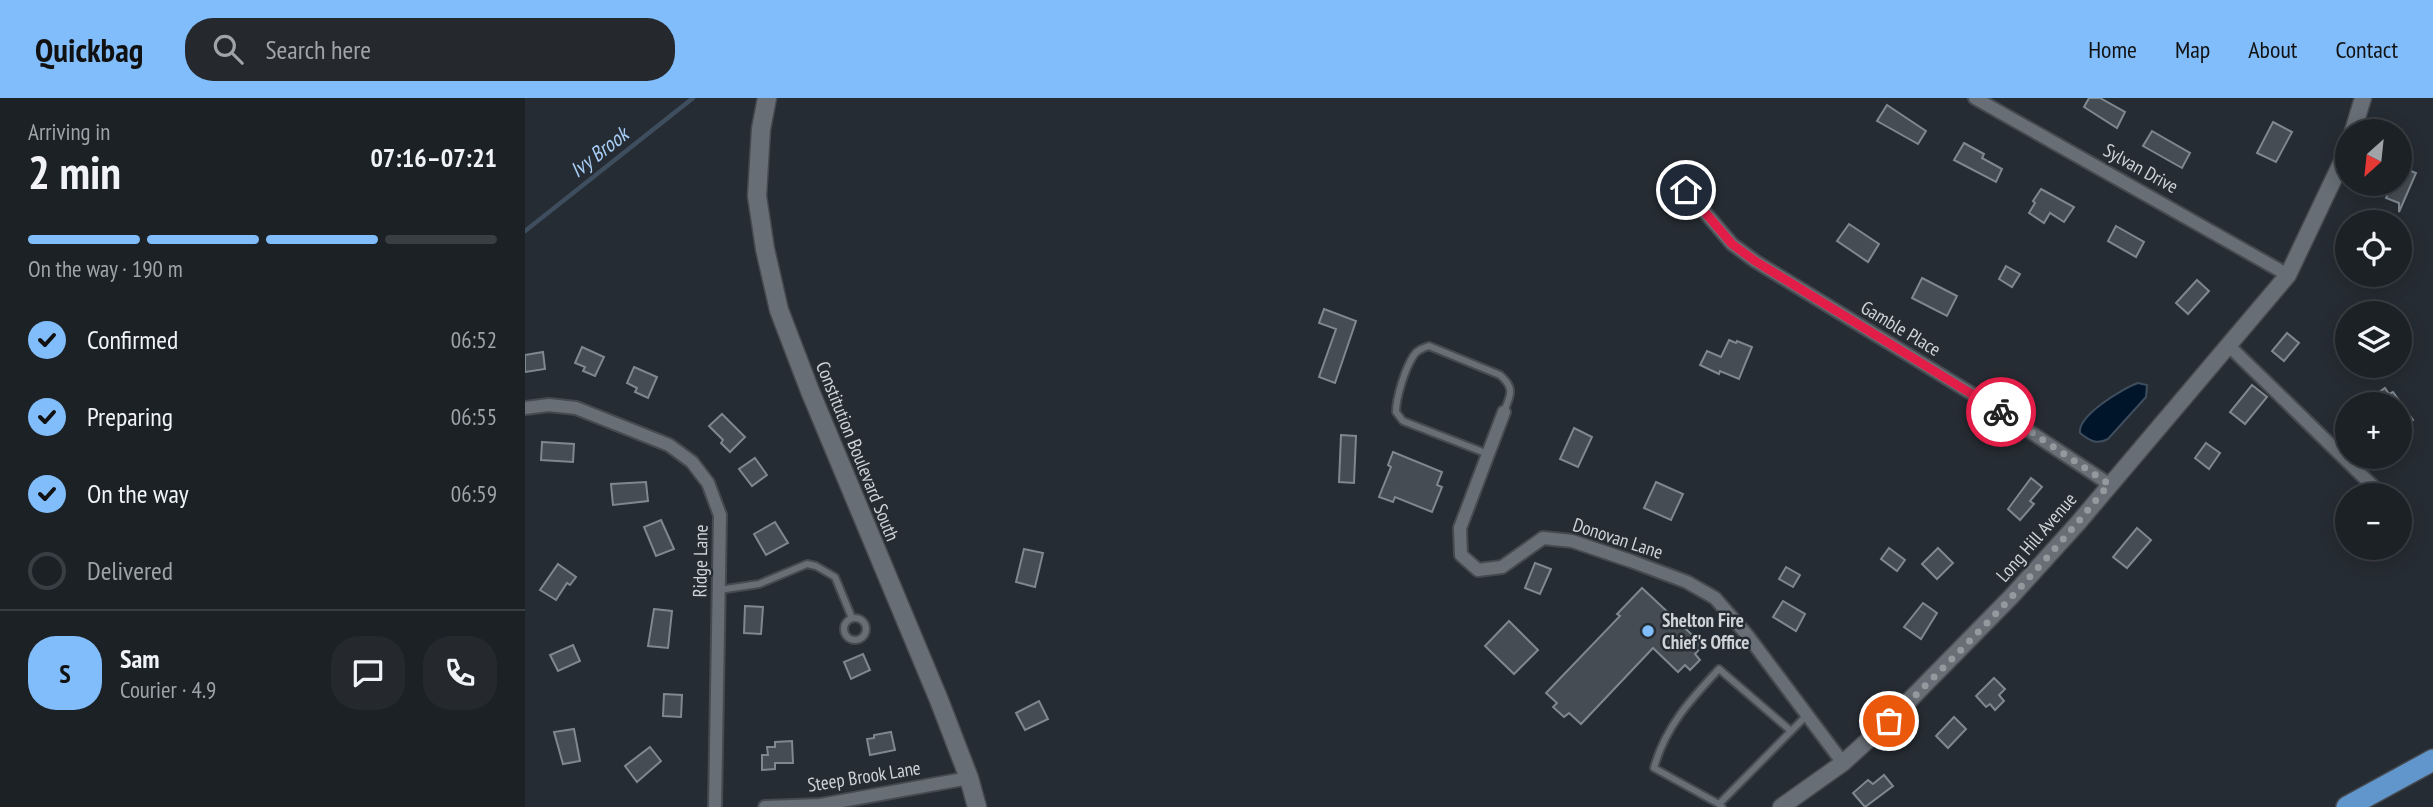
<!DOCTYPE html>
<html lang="en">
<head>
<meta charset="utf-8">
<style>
	body { margin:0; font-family:"PT Sans Narrow",sans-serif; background:#25292e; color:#f1f3f6; height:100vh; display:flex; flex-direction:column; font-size:26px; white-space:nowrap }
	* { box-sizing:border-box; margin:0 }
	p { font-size:23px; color:#a0a3a7 }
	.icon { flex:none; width:38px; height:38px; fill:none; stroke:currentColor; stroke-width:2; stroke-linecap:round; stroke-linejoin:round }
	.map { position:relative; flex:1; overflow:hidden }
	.sheet { display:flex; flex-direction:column; background:#1c2126; width:525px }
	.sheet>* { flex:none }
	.needle { width:46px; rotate:207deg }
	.fabs { position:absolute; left:1810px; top:21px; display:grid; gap:14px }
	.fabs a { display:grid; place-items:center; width:77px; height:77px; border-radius:50%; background:#1c2126; box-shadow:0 4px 18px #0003,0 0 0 2px #3a3e43; font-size:35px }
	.pin { position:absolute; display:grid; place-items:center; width:60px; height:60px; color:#fff; margin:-30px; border:4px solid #fff; border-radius:50%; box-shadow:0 2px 7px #0007 }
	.courier { position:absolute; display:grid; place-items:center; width:70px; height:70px; margin:-35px; border:5px solid #e11d48; border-radius:50%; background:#fff; color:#222; box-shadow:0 2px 9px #0007 }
	.overview em { font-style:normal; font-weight:700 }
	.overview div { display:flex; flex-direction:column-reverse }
	.overview { display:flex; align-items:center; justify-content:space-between; height:119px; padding:0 28px }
	h1 { font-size:46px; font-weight:700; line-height:52px }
	.bar { display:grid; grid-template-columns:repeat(4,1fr); gap:10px 7px; align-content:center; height:84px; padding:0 28px }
	.bar i { height:9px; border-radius:5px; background:#3a3e43 }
	.bar .selected { background:#80bdfa }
	.bar p { grid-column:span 4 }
	.line { display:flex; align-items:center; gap:18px; padding:0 28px; border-top:2px solid #3a3e43 }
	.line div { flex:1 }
	.round { display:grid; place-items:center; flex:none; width:74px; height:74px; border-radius:28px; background:#25292e }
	ol { padding:0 28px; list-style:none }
	li { display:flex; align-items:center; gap:21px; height:77px }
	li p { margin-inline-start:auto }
	li .icon { padding:7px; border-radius:50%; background:#80bdfa; color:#111; stroke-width:4 }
	li:last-child { color:#a0a3a7 }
	li i { width:38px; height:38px; border:4px solid #3a3e43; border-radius:50% }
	header { display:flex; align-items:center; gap:42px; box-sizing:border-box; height:98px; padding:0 35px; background:#80bdfa; color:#111 }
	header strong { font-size:33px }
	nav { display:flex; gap:38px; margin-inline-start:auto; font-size:24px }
	.search { width:490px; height:63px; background:#25292e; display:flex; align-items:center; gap:18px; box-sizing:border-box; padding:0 24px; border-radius:28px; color:#a0a3a7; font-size:26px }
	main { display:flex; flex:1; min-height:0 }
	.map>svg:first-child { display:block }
	.water { fill:#01152a; stroke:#3f4e5e; stroke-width:2 }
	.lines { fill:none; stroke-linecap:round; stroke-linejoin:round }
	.stream { stroke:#3f4e5e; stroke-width:4.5 }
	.building { fill:#454c53; stroke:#7f878f; stroke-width:2 }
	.service-casing { stroke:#454a50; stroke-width:10 }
	.minor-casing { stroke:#454a50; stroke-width:16 }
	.tertiary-casing { stroke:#454a50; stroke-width:19 }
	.secondary-casing { stroke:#454a50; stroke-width:21 }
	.motorway-casing { stroke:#454a50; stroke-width:24 }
	.service { stroke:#676e75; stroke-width:6 }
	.minor { stroke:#676e75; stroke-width:12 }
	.tertiary { stroke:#676e75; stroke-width:16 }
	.secondary { stroke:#676e75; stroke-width:18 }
	.motorway { stroke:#6096cc; stroke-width:21 }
	.done { stroke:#94999e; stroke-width:7; stroke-dasharray:0 12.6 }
	.route { stroke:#e11d48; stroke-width:9 }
	.poi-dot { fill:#80bdfa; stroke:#262c33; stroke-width:2.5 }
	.labels { text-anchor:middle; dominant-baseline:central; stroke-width:5; stroke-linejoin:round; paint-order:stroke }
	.street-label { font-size:19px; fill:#cfd3d7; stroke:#262c33 }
	.poi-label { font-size:19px; font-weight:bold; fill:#cfd3d7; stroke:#262c33; text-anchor:start }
	.water-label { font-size:21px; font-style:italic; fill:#a7cef6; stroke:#262c33 }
</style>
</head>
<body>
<header>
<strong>Quickbag</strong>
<div class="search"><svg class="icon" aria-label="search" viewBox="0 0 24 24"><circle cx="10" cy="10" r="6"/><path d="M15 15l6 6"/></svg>Search here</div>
<nav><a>Home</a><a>Map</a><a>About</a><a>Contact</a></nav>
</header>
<main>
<section class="sheet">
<div class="overview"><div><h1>2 min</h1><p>Arriving in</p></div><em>07:16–07:21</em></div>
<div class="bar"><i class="selected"></i><i class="selected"></i><i class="selected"></i><i></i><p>On the way · 190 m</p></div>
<ol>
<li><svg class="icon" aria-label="check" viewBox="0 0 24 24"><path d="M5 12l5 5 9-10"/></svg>Confirmed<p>06:52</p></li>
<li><svg class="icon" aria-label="check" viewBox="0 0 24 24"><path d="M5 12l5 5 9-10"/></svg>Preparing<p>06:55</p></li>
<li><svg class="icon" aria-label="check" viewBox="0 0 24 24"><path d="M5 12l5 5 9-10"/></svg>On the way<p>06:59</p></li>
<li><i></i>Delivered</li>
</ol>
<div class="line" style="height:126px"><b class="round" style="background:#80bdfa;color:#111">S</b><div><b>Sam</b><p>Courier · 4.9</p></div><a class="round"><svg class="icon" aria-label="chat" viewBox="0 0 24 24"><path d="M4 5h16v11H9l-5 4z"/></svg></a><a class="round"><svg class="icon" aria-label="phone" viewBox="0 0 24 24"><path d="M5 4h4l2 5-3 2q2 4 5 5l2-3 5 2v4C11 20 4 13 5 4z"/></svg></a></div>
</section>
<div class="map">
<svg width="1908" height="709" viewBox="0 0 1908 709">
	<rect width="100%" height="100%" fill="#262c33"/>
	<path class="water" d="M1613 285 1622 287 1621 299 1583 341C1572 347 1565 343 1555 335 1552 318 1598 290 1613 285Z"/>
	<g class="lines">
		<polyline class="stream" points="0,133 168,0"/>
	</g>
	<g class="building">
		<polygon points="1564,0 1575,0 1600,14 1592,30 1559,9"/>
		<polygon points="1362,7 1401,33 1393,46 1352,23"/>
		<polygon points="1748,24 1767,34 1751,64 1732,55"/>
		<polygon points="1627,33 1665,55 1657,70 1618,48"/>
		<polygon points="1439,45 1459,56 1457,60 1477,71 1471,84 1429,62"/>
		<polygon points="1874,68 1891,75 1874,114 1874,105 1861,100 1867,86 1874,86"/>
		<polygon points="1516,91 1549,109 1539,124 1525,115 1519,125 1504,115 1510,105 1508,103"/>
		<polygon points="1324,126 1354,146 1343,164 1312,143"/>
		<polygon points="1591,128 1619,144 1611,159 1583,143"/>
		<polygon points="1481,168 1495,176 1487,189 1474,181"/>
		<polygon points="1397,180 1432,198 1422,218 1387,200"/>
		<polygon points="1672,182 1684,193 1663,216 1651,205"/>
		<polygon points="799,211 831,223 810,285 794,279 811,231 794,225"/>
		<polygon points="1762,235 1774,245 1759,263 1747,253"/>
		<polygon points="1204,242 1211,245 1212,243 1227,249 1214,281 1195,273 1194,276 1175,267 1182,253 1196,259"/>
		<polygon points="57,249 79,259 70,278 58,273 60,269 50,265"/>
		<polygon points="18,254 20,271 0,274 0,257"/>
		<polygon points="109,269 132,279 123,300 110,294 112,290 102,285"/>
		<polygon points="1727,287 1742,299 1720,326 1705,314"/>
		<polygon points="1860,290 1864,296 1868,294 1888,322 1874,331 1874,306 1837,306"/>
		<polygon points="197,316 220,339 205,354 196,345 198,342 184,328"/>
		<polygon points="1049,330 1067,339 1053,369 1035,361"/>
		<polygon points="816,337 831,338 829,385 814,384"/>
		<polygon points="17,344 49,346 48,364 16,362"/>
		<polygon points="1681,345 1695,355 1684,371 1670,360"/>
		<polygon points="868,354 917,374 912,387 917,389 907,414 870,399 868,404 854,399 866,369 863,367"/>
		<polygon points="230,360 242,377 227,388 214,371"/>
		<polygon points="1506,380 1517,389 1505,403 1509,406 1495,422 1483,411"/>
		<polygon points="121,384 123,403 88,407 86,386"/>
		<polygon points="1131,384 1158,396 1146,422 1119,410"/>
		<polygon points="136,422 149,451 131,458 119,429"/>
		<polygon points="250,424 263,445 241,457 229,436"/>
		<polygon points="1612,430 1626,442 1602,470 1588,459"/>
		<polygon points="1364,450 1380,462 1372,473 1356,461"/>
		<polygon points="1413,450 1428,465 1412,481 1397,466"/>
		<polygon points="499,451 518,455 510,489 491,484"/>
		<polygon points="1010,465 1026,471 1015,496 1000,490"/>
		<polygon points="33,466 51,479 45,487 42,485 31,502 15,492"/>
		<polygon points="1261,469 1275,477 1268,489 1254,481"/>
		<polygon points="1117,490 1178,547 1170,556 1175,562 1165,572 1160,567 1153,574 1128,550 1056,626 1044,615 1039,619 1028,609 1032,605 1021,595 1095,518 1092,516"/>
		<polygon points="1258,503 1280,516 1271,533 1248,519"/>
		<polygon points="1398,505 1412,515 1396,541 1379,529"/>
		<polygon points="220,508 238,509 236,536 219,535"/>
		<polygon points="129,511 147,513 143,550 123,548"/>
		<polygon points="984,523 1013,552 989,576 960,548"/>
		<polygon points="48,547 55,563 33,573 25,557"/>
		<polygon points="338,556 345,572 326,581 319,564"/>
		<polygon points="1469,580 1480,591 1474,597 1479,603 1470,612 1465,606 1461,609 1451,598"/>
		<polygon points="139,596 157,597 156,619 138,618"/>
		<polygon points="514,603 523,621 500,632 491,615"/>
		<polygon points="1429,619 1441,631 1423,650 1411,638"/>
		<polygon points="49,631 55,663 38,666 29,634"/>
		<polygon points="366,634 370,652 345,657 342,641 349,640 349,637"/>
		<polygon points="267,643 268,665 250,665 250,671 237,672 237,657 243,657 242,649 250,649 250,644"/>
		<polygon points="125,649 136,663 112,684 100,668"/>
		<polygon points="1359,677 1368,688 1340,709 1328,695 1343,682 1348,686"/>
	</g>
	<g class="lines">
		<g class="service-casing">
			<g id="service">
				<path d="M963 356 878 323 871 314C871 300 880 270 889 257 892 252 898 250 904 248L975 277C991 291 985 297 979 314"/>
				<polyline points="194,492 234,486 282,466 291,468 310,479 327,520"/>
				<circle cx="330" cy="531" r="11"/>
				<path d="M1194 706 1129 670C1140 629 1166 601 1194 571L1266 633"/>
				<polyline points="1197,709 1194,706 1282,617"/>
			</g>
		</g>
		<g class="minor-casing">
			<g id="minor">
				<polyline points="1450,0 1763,177"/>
				<polyline points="1161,92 1207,146 1230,163 1454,300 1584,386"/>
				<polyline points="1703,247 1857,397"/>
				<polyline points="0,310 24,307 51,310 144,347 167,364 183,385 195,417 190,709"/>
				<polyline points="979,314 935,430 936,457 953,472 977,469 1018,440 1047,443 1106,463 1162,484 1190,500 1223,538 1318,665"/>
				<polyline points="240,709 295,707 444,680"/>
			</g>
		</g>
		<g class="tertiary-casing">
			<g id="tertiary">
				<polyline points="1828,33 1838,0"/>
				<polyline points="1256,709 1318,665 1364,623 1486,499 1553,425 1763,177 1822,53"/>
			</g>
		</g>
		<g class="secondary-casing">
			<polyline id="secondary" points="242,0 236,31 232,98 240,151 254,212 285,293 414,602 444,680 452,709"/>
		</g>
		<g class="motorway-casing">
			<polyline id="motorway" points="1822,709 1908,662"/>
		</g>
		<use href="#service" class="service"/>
		<use href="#minor" class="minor"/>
		<use href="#tertiary" class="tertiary"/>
		<use href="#secondary" class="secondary"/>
		<use href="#motorway" class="motorway"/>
	</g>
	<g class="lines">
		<path class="done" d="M1364 623C1442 548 1517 470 1584 386L1476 314"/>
		<polyline class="route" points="1161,92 1207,146 1230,163 1476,314"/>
	</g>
	<circle class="poi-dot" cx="1123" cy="533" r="7"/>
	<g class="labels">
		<g class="street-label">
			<text transform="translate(1616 70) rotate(29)">Sylvan Drive</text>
			<text transform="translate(1376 230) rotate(31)">Gamble Place</text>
			<text transform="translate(333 353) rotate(68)">Constitution Boulevard South</text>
			<text transform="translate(1511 439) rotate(-49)">Long Hill Avenue</text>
			<text transform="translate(1093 440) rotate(18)">Donovan Lane</text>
			<text transform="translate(175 463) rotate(-89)">Ridge Lane</text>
			<text transform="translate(339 678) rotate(-9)">Steep Brook Lane</text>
		</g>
		<g class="poi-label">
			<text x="1137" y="522">Shelton Fire<tspan x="1137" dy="22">Chief's Office</tspan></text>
		</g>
		<g class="water-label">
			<text transform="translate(74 54) rotate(-38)">Ivy Brook</text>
		</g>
	</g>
</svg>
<div class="fabs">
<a><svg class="needle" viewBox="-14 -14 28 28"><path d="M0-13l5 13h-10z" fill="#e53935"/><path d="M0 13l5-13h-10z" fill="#a0a3a7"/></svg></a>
<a><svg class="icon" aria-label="locate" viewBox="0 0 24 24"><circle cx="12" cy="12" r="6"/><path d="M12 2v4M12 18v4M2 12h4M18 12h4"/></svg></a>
<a><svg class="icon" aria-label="layers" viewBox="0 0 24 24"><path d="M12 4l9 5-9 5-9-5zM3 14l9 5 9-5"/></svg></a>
<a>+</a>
<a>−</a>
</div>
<div class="pin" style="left:1364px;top:623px;background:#ea580c"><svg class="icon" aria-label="bag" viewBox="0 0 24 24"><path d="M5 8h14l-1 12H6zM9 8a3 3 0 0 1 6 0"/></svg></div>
<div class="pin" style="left:1161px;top:92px;background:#1f2937"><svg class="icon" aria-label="home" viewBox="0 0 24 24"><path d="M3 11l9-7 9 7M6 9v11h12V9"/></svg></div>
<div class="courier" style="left:1476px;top:314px"><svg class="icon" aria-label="bike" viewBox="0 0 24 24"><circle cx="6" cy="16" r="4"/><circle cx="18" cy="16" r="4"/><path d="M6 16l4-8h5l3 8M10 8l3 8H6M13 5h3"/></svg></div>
</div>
</main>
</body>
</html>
